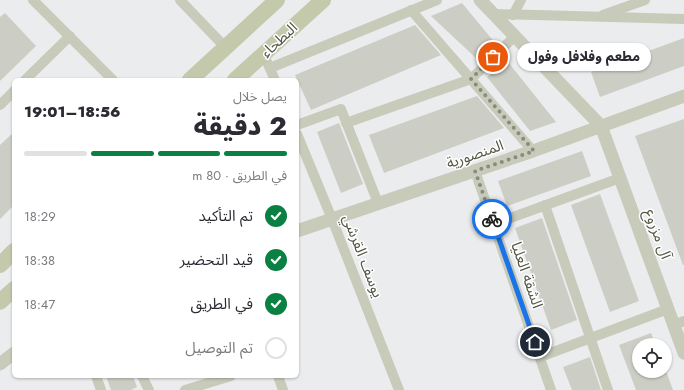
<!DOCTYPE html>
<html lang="ar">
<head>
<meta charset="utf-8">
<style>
	body { margin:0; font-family:Jost,"Noto Sans Arabic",sans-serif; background:#f7f7f7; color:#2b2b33; direction:rtl; height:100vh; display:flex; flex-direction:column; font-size:15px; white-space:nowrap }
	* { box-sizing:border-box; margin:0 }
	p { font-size:13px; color:#7c7c81 }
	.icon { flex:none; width:22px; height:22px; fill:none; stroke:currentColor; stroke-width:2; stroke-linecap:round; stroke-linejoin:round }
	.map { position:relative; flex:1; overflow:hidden; direction:ltr }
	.panel { position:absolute; left:12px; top:78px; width:287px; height:300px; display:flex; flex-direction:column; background:#fff; border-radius:6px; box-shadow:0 1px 3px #0004; direction:rtl }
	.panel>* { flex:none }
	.tools { position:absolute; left:632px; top:338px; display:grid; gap:8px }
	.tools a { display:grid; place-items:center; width:40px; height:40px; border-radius:50%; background:#fff; box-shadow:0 1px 3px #0004; font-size:20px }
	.pin { position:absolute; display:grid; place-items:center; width:34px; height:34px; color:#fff; margin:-17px; border:2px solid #fff; border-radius:50%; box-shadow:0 1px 4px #0007 }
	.courier { position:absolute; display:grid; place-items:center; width:40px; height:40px; margin:-20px; border:3px solid #1a73e8; border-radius:50%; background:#fff; color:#222; box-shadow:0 1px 5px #0007 }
	.bubble { position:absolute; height:28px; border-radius:14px; background:#fff; box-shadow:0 1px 3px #0004; font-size:13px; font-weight:800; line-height:28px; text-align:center; direction:rtl }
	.overview em { font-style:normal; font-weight:800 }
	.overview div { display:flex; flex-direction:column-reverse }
	.overview { display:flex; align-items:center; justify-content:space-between; height:68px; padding:0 12px }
	h1 { font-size:26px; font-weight:800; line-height:30px }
	.bar { display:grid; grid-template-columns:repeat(4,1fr); gap:6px 4px; align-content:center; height:48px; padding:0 12px }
	.bar i { height:5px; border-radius:3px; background:#e1e1e2 }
	.bar .on { background:#0b8043 }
	.bar p { grid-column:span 4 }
	ol { padding:0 12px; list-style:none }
	li { display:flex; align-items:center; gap:12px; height:44px }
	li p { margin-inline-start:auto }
	li .icon { padding:4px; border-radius:50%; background:#0b8043; color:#fff; stroke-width:4 }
	li:last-child { color:#7c7c81 }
	li i { width:22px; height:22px; border:2px solid #e1e1e2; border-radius:50% }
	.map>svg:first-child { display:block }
	.building { fill:#cccec5 }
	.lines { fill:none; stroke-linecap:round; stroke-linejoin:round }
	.minor { stroke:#c8caba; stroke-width:10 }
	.tertiary { stroke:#c8caba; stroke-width:13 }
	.primary { stroke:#c4c9ac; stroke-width:16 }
	.done { stroke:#8a8b80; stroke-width:4; stroke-dasharray:0 7.2 }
	.route { stroke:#1a73e8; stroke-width:5 }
	.labels { text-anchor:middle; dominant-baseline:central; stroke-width:3; stroke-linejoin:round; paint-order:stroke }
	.street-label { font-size:15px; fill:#555745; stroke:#fff }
</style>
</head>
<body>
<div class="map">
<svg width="684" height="390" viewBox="0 0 684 390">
	<rect width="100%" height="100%" fill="#ebecee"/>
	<g class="building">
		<polygon points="462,3 495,43 478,60 431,16"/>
		<polygon points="5,13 36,46 0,81 0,17"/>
		<polygon points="415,25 441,55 311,110 295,75"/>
		<polygon points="684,38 684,66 600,97 591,72"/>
		<polygon points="508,62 556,122 530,131 487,77"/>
		<polygon points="477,96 504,128 384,173 369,135"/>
		<polygon points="684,119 684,265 683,265 635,136"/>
		<polygon points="339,123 363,184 341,193 317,132"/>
		<polygon points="14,132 14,205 0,219 0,145"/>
		<polygon points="582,151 591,176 507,206 498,181"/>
		<polygon points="600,194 639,301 610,312 571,205"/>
		<polygon points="542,218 577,320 551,330 515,228"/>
		<polygon points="651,333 656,345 639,345 639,371 666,371 673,390 636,390 619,345"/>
		<polygon points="590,357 601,390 572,390 563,367"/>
		<polygon points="106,376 133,376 137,387 131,390 111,390"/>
	</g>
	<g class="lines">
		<g class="minor">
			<polyline points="33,0 113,80"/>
			<polyline points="180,0 225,47"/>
			<polyline points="411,10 533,151"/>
			<polyline points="495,14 684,19"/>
			<polyline points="513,15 521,0"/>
			<polyline points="603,15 645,0"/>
			<polyline points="267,62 275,80"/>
			<polyline points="270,68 437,0"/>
			<polyline points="25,80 70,36"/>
			<polyline points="0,105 14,91"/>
			<polyline points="346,123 471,79 515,36"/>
			<polyline points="297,125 341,109 378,203"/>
			<polyline points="297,134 332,219 399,390"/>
			<polyline points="475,171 551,390"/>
			<polyline points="545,205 608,390"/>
			<polyline points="494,224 620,178"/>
			<polyline points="674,325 684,321"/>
			<polyline points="540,357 668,309"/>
			<polyline points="96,376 101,390"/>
			<polyline points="142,376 149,390"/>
			<polyline points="278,376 283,390"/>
			<polyline points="185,390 231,376"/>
		</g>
		<g class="tertiary">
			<polyline points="480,0 601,126 684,353"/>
			<polyline points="297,231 533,151 684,96"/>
			<polyline points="0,364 14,353"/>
		</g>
		<g class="primary">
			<polyline points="190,80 277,0"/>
			<polyline points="235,80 323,0"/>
			<polyline points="0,265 14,251"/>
			<polyline points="0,302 14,289"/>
		</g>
	</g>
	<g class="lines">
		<polyline class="done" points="492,219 475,171 534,151 471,79 493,57"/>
		<polyline class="route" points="492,219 535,342"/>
	</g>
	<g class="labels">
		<g class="street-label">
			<text transform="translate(279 40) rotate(-43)">البطحاء</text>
			<text transform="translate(475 154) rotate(-19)">المنصورية</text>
			<text transform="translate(658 234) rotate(70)">آل مزروع</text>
			<text transform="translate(363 256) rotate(69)">يوسف القرشي</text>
			<text transform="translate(527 275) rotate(71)">الشقة العليا</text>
		</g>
	</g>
</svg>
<div class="tools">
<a><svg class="icon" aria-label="locate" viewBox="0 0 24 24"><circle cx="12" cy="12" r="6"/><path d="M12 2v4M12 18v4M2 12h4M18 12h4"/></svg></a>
</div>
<div class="pin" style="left:493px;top:57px;background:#ea580c"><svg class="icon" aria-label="bag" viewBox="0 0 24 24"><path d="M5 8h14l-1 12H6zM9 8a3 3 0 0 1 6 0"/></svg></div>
<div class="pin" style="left:535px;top:342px;background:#1f2937"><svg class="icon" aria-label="home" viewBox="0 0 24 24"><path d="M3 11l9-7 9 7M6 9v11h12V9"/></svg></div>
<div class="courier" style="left:492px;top:219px"><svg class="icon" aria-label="bike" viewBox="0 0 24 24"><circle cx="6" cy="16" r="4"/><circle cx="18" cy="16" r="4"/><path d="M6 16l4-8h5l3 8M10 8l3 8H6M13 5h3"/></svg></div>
<div class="bubble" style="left:517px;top:43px;width:134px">مطعم وفلافل وفول</div>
<section class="panel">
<div class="overview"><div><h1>2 دقيقة</h1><p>يصل خلال</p></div><em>18:56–19:01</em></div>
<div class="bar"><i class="on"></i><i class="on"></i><i class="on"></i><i></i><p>في الطريق · 80 m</p></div>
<ol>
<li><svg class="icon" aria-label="check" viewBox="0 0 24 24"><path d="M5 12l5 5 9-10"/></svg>تم التأكيد<p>18:29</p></li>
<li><svg class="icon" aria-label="check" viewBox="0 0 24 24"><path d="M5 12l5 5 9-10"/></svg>قيد التحضير<p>18:38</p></li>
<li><svg class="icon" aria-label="check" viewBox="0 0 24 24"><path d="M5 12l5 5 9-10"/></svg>في الطريق<p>18:47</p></li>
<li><i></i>تم التوصيل</li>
</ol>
</section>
</div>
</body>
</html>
